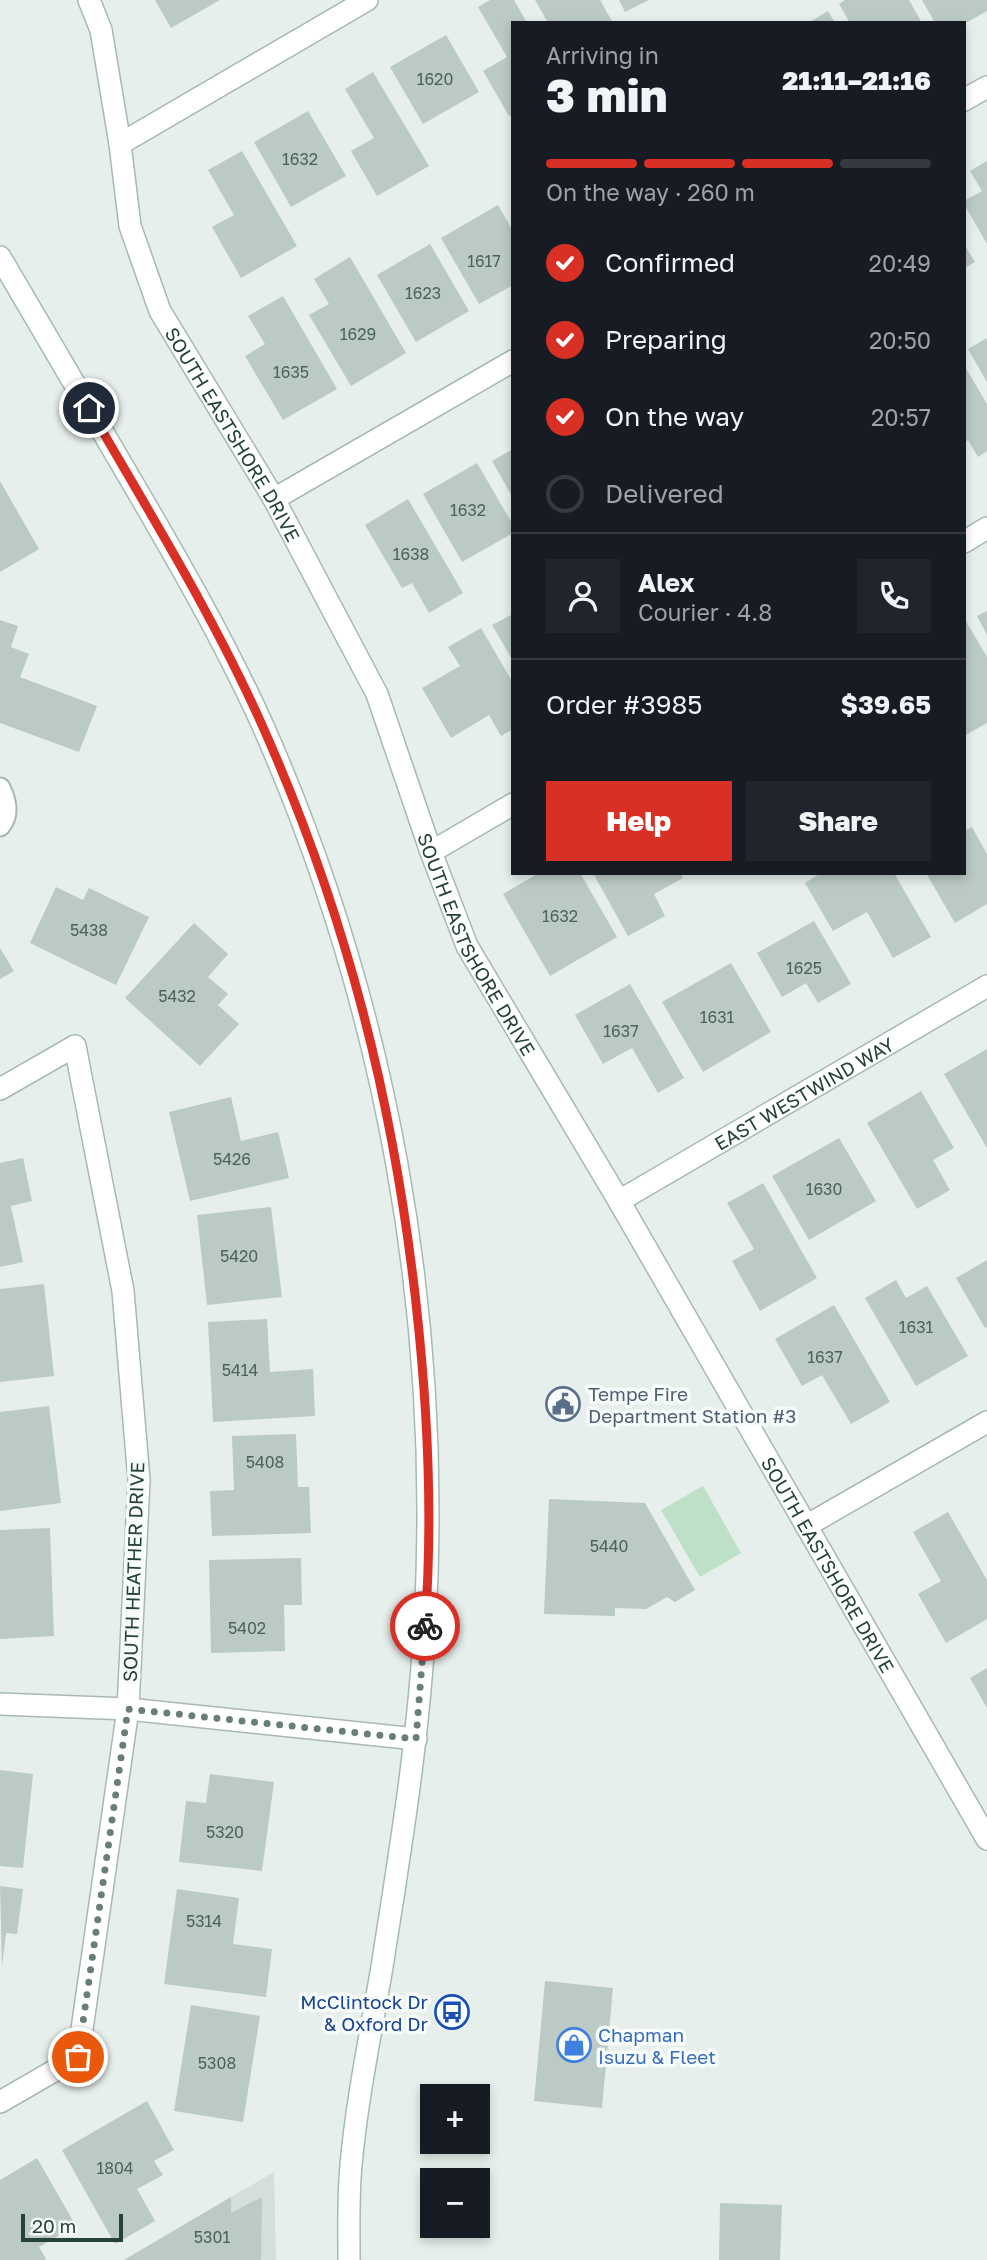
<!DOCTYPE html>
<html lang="en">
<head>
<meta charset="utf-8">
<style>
	body { margin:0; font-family:"Golos Text",sans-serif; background:#20242c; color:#f1f3f6; height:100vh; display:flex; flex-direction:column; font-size:26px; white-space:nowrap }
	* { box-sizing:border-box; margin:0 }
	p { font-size:23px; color:#9ea1a6 }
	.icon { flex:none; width:38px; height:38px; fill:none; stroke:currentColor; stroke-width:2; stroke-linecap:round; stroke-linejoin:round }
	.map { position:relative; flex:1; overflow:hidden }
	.sheet { position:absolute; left:511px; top:21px; width:455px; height:854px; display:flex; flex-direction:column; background:#171b24; border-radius:0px; box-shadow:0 4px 10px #0003 }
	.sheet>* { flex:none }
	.tools { position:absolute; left:420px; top:2084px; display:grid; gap:14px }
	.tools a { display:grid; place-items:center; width:70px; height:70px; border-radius:0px; background:#171b24; box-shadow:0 4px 10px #0003; font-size:35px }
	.scale { position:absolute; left:21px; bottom:18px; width:102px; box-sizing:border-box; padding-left:7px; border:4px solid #24423a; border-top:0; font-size:19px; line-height:24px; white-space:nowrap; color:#24423a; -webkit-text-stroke:5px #f7fbf9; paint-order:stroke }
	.pin { position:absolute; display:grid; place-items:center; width:60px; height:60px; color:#fff; margin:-30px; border:4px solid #fff; border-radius:50%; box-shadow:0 2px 7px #0007 }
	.courier { position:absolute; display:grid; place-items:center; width:70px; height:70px; margin:-35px; border:5px solid #d93025; border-radius:50%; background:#fff; color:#222; box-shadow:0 2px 9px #0007 }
	.head em { font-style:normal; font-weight:800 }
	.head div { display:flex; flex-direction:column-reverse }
	.head { display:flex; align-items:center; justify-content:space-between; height:119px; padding:0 35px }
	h1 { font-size:46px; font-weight:800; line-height:52px }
	.bar { display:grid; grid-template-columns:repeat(4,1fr); gap:10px 7px; align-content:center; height:84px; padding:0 35px }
	.bar i { height:9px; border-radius:5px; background:#363941 }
	.bar .active { background:#d93025 }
	.bar p { grid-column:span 4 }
	.line { display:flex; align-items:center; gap:18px; padding:0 35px; border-top:2px solid #363941 }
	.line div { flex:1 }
	.round { display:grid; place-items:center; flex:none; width:74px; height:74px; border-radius:0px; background:#20242c }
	ol { padding:0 35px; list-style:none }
	li { display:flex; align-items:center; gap:21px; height:77px }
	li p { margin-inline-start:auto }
	li .icon { padding:7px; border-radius:50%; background:#d93025; color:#fff; stroke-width:4 }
	li:last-child { color:#9ea1a6 }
	li i { width:38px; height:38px; border:4px solid #363941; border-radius:50% }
	.button { display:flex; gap:14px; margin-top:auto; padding:14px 35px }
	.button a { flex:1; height:80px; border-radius:0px; background:#d93025; color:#fff; font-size:28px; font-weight:800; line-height:80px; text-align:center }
	.button a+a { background:#20242c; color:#f1f3f6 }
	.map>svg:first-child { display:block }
	.built { fill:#d4dfda }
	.green { fill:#bfe0c8 }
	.building { fill:#bbcac4 }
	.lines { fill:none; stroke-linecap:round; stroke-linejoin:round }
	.lane-casing { stroke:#a8b8b2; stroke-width:23 }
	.street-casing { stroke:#a8b8b2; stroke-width:24 }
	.secondary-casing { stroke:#a4bbb3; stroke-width:24 }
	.lane { stroke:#fff; stroke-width:19 }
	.street { stroke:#fff; stroke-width:21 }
	.secondary { stroke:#fff; stroke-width:21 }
	.done { stroke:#687f78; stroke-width:7; stroke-dasharray:0 12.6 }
	.route { stroke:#d93025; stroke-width:9 }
	.labels { text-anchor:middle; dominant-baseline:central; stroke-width:7; stroke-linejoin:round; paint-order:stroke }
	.number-label { font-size:16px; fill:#4a645c }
	.street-label { font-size:19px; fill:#24423a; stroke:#f7fbf9 }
	.service-label { font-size:19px; fill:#4e5e75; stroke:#f7fbf9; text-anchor:start }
	.transit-label { font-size:19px; fill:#164399; stroke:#f7fbf9; text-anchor:end }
	.shop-label { font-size:19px; fill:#366cbe; stroke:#f7fbf9; text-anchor:start }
</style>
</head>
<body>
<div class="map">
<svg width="987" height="2260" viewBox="0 0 987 2260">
	<rect width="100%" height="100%" fill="#e6efeb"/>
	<polygon class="built" points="274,2172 276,2260 124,2260 231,2197"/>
	<polygon class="green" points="703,1486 741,1553 700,1577 661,1510"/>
	<g class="building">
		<polygon points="155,0 220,0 171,28"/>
		<polygon points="490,0 514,0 527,23 513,23 513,114 509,116 483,71 507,57 478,7"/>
		<polygon points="535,0 600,0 613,23 548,23"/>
		<polygon points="619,0 649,0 625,12"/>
		<polygon points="845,0 909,0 922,23 850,23 839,4"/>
		<polygon points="922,0 987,0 987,11 964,24 935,23"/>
		<polygon points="828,11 835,23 808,23"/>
		<polygon points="446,35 479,92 423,124 390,67"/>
		<polygon points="373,72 429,166 377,196 351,151 374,138 345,89"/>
		<polygon points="308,111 346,176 291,207 254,142"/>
		<polygon points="242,151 297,246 241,278 212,227 234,215 208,170"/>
		<polygon points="987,161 987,244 964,204 964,201 982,191 970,171"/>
		<polygon points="498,205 513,231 513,285 479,304 441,238"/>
		<polygon points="430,244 469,311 416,342 377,275"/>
		<polygon points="964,244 975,262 964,268"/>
		<polygon points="350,257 406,353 351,386 309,315 329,304 314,279"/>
		<polygon points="283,296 337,389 283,420 245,356 265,344 248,316"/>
		<polygon points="987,338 987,382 968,349"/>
		<polygon points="964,365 987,404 987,451 978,457 968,440 964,443"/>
		<polygon points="513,449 513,498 492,461"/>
		<polygon points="477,463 513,525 513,533 462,562 423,494"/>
		<polygon points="0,481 39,549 0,572"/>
		<polygon points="408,499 463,593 429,613 412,583 402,588 365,525"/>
		<polygon points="987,611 987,635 977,616"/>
		<polygon points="513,614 513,661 492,625"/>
		<polygon points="0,620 18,626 11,647 29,654 20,677 97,706 79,752 0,723"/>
		<polygon points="966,621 987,657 987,723 964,736 964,622"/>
		<polygon points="481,628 513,683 513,729 501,736 489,715 451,738 422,688 460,666 448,647"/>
		<polygon points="972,827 987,854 987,904 955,923 926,873 964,873 964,831"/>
		<polygon points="539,873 580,873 617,937 550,976 503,894"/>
		<polygon points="593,873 680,873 683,878 654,894 665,916 628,936"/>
		<polygon points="821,873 894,873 931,937 893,958 867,912 833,931 805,883"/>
		<polygon points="56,887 83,900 89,888 149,917 116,985 30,943"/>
		<polygon points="814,921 851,984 818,1003 806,983 782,997 757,953"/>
		<polygon points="194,923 228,954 208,977 228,994 218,1005 239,1024 200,1066 125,998"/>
		<polygon points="0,948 14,971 0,979"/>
		<polygon points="731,963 771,1032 703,1072 662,1002"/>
		<polygon points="630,984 684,1078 658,1093 632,1048 603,1064 575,1015"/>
		<polygon points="987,1049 987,1148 944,1074"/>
		<polygon points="921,1091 954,1148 933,1160 950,1190 917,1209 867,1123"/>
		<polygon points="231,1097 241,1141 278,1132 289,1178 190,1201 169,1112"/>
		<polygon points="839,1138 876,1201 809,1240 772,1176"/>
		<polygon points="23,1158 32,1201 11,1206 23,1262 0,1267 0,1163"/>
		<polygon points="763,1183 817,1278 760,1311 732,1261 754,1249 727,1203"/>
		<polygon points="271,1207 282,1297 207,1305 197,1215"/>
		<polygon points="987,1260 987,1327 985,1328 956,1278"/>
		<polygon points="896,1280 906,1298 927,1286 968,1356 916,1386 865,1298"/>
		<polygon points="44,1284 54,1376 0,1382 0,1289"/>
		<polygon points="834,1305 890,1402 851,1424 822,1375 802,1386 775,1339"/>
		<polygon points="267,1319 270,1372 313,1369 315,1416 213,1422 208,1322"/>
		<polygon points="49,1406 61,1503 0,1511 0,1412"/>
		<polygon points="296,1434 298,1487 309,1487 311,1533 212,1536 210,1491 234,1490 232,1436"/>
		<polygon points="549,1499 645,1503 695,1590 675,1602 667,1597 646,1609 615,1608 615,1616 544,1614"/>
		<polygon points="948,1512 987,1580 987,1619 946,1643 918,1594 941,1581 913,1532"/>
		<polygon points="50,1528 54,1636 0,1639 0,1530"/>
		<polygon points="301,1558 302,1605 284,1605 285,1651 211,1653 209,1560"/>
		<polygon points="987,1668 987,1708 970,1678"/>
		<polygon points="0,1770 33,1774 23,1868 0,1866"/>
		<polygon points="210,1774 274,1782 262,1871 179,1862 186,1801 206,1803"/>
		<polygon points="0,1886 23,1889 17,1934 6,1933 2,1967"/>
		<polygon points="177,1889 239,1898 233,1944 272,1949 266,1997 164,1984"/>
		<polygon points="545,1981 613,1988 602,2108 534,2101"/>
		<polygon points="191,2005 260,2016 243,2122 174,2111"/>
		<polygon points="147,2101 174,2150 154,2161 163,2175 137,2189 155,2221 115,2244 62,2150"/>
		<polygon points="37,2158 76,2226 39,2247 46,2259 45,2260 0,2260 0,2180"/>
		<polygon points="231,2197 231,2213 262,2197 261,2260 124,2260"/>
		<polygon points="720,2203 782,2205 780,2260 719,2260"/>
	</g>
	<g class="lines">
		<g class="lane-casing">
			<path id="lane" d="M0 788C6 800 10 814 0 826"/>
		</g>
		<g class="street-casing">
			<g id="street">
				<path id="s1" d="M89 0 101 30 120 144 130 226 160 311 274 499 377 694 431 852 467 946 619 1201 987 1839"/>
				<polyline points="964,100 987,87"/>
				<polyline points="120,144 367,0"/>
				<polyline points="274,499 513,361"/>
				<polyline points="964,542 987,528"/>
				<polyline points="431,852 513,804"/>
				<polyline points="0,1089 75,1046 123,1291 139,1480 128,1709 78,2057 0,2102"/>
				<path id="s2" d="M619 1201 987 986"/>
				<polyline points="806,1526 987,1422"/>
				<polyline points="0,1704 128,1709 416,1739"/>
			</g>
		</g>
		<g class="secondary-casing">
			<path id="secondary" d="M0 257C43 329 85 402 128 475 176 557 224 640 263 726 387 1006 442 1316 425 1621 419 1738 400 1852 382 1967 371 2032 357 2099 351 2165 348 2196 349 2229 349 2260"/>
		</g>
		<use href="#lane" class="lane"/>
		<use href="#street" class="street"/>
		<use href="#secondary" class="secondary"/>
	</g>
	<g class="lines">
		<polyline class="done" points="78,2057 128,1709 416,1739 425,1626"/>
		<path class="route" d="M89 408C149 512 213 615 262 725 346 913 393 1099 416 1303 428 1410 433 1519 425 1626"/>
	</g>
	<defs>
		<g id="civic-ring" transform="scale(1.75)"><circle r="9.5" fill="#f7fbf9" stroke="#5c6f8a" stroke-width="1.5"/><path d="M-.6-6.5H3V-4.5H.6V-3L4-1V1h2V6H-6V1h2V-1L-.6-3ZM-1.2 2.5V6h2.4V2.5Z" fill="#5c6f8a"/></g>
		<g id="bus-ring" transform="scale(1.75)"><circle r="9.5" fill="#f7fbf9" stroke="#1a4fb4" stroke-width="1.5"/><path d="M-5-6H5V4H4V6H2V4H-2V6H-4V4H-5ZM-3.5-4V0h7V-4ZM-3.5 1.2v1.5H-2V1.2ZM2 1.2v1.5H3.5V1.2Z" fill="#1a4fb4"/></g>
		<g id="shop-ring" transform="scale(1.75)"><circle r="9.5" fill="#f7fbf9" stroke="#3f7fe0" stroke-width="1.5"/><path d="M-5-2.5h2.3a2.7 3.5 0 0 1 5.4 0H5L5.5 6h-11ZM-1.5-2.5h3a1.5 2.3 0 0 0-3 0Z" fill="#3f7fe0"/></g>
	</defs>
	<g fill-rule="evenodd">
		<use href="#civic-ring" x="563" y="1404"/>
		<use href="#bus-ring" x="452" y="2012"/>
		<use href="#shop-ring" x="574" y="2045"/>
	</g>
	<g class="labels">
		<g class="number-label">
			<text x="435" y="79">1620</text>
			<text x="300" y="159">1632</text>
			<text x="484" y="261">1617</text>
			<text x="423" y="293">1623</text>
			<text x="358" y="334">1629</text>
			<text x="291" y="372">1635</text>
			<text x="468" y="510">1632</text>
			<text x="411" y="554">1638</text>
			<text x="560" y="916">1632</text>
			<text x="89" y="930">5438</text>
			<text x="804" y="968">1625</text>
			<text x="177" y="996">5432</text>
			<text x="717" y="1017">1631</text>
			<text x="621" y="1031">1637</text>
			<text x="232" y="1159">5426</text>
			<text x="824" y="1189">1630</text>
			<text x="239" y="1256">5420</text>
			<text x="916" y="1327">1631</text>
			<text x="825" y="1357">1637</text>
			<text x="240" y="1370">5414</text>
			<text x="265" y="1462">5408</text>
			<text x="609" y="1546">5440</text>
			<text x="247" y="1628">5402</text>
			<text x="225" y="1832">5320</text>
			<text x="204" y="1921">5314</text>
			<text x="217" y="2063">5308</text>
			<text x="115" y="2168">1804</text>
			<text x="212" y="2237">5301</text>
		</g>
		<g class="street-label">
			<text stroke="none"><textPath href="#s1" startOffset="464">SOUTH EASTSHORE DRIVE</textPath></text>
			<text stroke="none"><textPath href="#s1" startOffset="1031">SOUTH EASTSHORE DRIVE</textPath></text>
			<text stroke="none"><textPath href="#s2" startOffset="214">EAST WESTWIND WAY</textPath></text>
			<text stroke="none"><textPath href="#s1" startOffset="1745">SOUTH EASTSHORE DRIVE</textPath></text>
			<text transform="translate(133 1572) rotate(-88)">SOUTH HEATHER DRIVE</text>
		</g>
		<g class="service-label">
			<text x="588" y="1393">Tempe Fire<tspan x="588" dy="22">Department Station #3</tspan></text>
		</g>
		<g class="transit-label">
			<text x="428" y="2001">McClintock Dr<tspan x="428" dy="22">&amp; Oxford Dr</tspan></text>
		</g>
		<g class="shop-label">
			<text x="598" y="2034">Chapman<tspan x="598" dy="22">Isuzu &amp; Fleet</tspan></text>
		</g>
	</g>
</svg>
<div class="tools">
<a>+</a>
<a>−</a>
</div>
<div class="scale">20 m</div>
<div class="pin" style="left:78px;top:2057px;background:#ea580c"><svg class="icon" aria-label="bag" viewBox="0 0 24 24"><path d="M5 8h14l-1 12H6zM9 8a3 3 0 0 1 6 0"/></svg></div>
<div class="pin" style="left:89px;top:408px;background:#1f2937"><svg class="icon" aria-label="home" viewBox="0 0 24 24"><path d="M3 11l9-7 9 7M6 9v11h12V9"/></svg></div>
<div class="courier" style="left:425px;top:1626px"><svg class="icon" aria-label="bike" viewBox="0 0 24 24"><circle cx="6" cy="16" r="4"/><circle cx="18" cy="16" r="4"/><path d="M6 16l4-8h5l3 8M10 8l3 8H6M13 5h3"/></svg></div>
<section class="sheet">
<div class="head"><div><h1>3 min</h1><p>Arriving in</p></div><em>21:11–21:16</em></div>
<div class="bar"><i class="active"></i><i class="active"></i><i class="active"></i><i></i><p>On the way · 260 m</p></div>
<ol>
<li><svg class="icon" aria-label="check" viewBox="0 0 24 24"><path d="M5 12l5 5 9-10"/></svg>Confirmed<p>20:49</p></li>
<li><svg class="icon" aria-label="check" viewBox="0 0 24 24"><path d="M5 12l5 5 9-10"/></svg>Preparing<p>20:50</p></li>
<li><svg class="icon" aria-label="check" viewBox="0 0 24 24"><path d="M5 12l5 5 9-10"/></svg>On the way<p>20:57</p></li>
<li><i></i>Delivered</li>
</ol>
<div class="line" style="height:126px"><a class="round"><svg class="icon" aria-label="person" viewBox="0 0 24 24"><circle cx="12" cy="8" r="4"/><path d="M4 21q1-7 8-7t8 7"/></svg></a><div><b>Alex</b><p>Courier · 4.8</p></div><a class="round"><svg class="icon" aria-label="phone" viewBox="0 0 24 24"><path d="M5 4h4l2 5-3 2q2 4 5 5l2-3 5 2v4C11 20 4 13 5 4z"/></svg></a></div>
<div class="line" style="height:91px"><div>Order #3985</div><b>$39.65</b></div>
<div class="button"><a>Help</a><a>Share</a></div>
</section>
</div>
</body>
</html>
